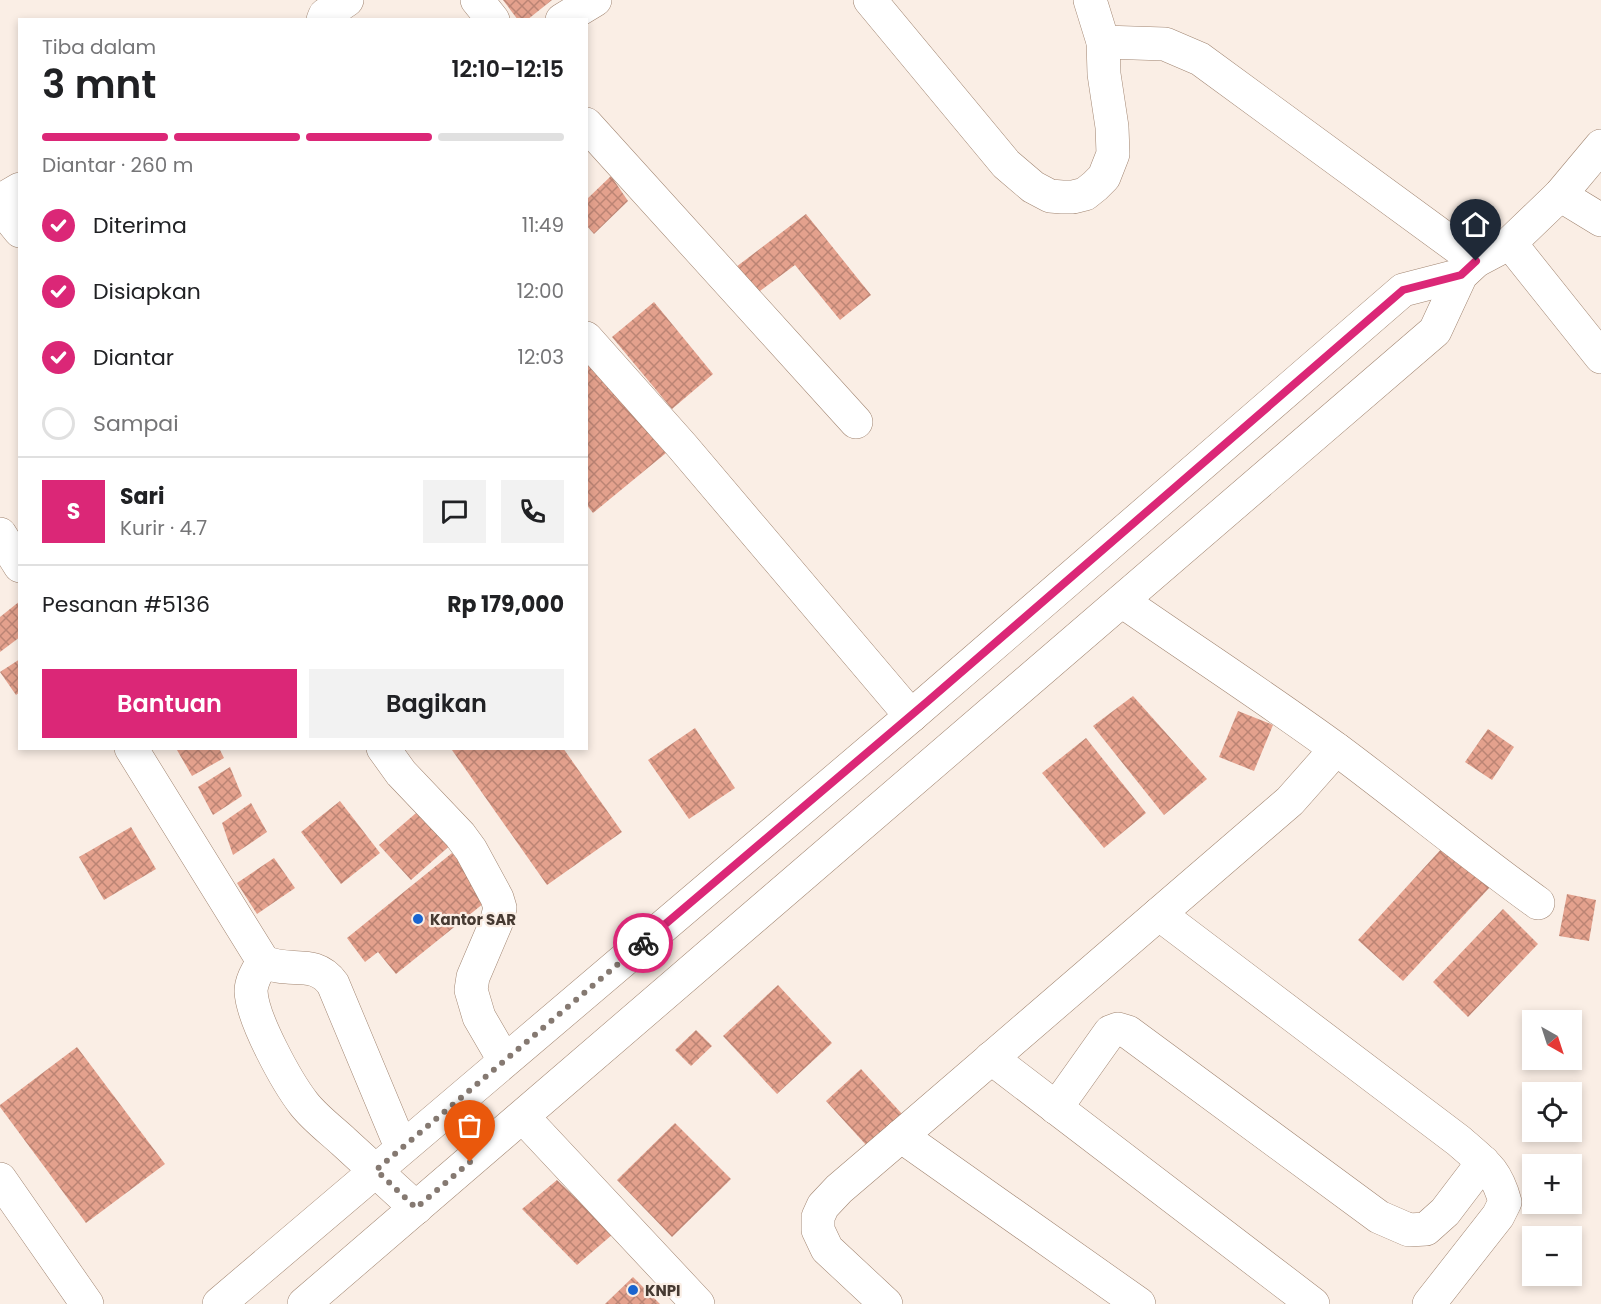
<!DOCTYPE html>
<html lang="id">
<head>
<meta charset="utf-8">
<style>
	body { margin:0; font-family:Poppins,sans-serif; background:#f2f2f2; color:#202124; height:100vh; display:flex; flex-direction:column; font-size:22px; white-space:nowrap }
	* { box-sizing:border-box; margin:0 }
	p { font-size:20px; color:#757577 }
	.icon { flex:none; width:33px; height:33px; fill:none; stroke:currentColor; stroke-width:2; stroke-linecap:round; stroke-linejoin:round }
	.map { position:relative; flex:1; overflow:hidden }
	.drawer { position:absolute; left:18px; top:18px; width:570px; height:732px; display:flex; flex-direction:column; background:#fff; border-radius:0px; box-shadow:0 3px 9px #0003 }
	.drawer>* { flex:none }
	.needle { width:39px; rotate:141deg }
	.tools { position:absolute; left:1522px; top:1010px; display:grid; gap:12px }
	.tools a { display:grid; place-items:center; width:60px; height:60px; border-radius:0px; background:#fff; box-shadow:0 3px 9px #0003; font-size:30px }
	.pin { position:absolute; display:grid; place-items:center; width:51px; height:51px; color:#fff; margin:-62px -26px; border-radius:50% 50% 50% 0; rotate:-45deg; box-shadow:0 0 6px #0007 }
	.pin .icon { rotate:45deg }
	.courier { position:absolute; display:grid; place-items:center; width:60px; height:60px; margin:-30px; border:4px solid #db2777; border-radius:50%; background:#fff; color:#222; box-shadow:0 2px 8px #0007 }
	.head em { font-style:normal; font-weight:600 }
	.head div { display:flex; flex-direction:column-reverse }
	.head { display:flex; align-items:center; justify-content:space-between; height:102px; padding:0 24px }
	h1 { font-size:39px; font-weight:600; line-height:45px }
	.bar { display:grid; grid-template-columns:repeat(4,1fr); gap:9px 6px; align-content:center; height:72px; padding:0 24px }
	.bar i { height:8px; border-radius:4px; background:#e0e0e0 }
	.bar .selected { background:#db2777 }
	.bar p { grid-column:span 4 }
	.line { display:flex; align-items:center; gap:15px; padding:0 24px; border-top:2px solid #e0e0e0 }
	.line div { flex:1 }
	.round { display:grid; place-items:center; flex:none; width:63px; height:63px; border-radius:0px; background:#f2f2f2 }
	ol { padding:0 24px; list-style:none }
	li { display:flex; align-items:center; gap:18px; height:66px }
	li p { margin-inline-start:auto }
	li .icon { padding:6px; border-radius:50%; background:#db2777; color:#fff; stroke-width:4 }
	li:last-child { color:#757577 }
	li i { width:33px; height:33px; border:3px solid #e0e0e0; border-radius:50% }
	.button { display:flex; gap:12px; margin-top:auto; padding:12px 24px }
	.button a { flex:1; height:69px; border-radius:0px; background:#db2777; color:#fff; font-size:24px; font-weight:600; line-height:69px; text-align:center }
	.button a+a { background:#f2f2f2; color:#202124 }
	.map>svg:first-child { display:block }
	.building { fill:url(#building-cross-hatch) }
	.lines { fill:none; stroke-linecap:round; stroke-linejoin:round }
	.minor-casing { stroke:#a18571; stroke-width:34 }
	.minor { stroke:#fff; stroke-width:33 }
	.done { stroke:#857971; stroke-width:6; stroke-dasharray:0 10.8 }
	.route { stroke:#db2777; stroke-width:8 }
	.poi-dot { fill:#1964cf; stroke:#faeee5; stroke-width:2 }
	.labels { text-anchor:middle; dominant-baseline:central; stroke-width:4.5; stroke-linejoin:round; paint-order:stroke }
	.poi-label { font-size:15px; font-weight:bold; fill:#463a32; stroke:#faeee5; text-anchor:start }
</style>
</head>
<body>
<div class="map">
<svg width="1601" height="1304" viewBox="0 0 1601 1304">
	<defs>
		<pattern id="building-cross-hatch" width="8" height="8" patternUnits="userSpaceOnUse" patternTransform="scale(1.5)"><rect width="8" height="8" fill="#e4a18d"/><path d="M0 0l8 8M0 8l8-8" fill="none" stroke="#bb8474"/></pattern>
	</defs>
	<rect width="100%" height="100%" fill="#faeee5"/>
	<g class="building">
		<polygon points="503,0 552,0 527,20 518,20"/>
		<polygon points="611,176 628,201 594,234 586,225 586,200"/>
		<polygon points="806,214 871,295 840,320 795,265 756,294 736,267"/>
		<polygon points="654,302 713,374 672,409 612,337"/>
		<polygon points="586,358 666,453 593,513 586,504"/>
		<polygon points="20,601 20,637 0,652 0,617"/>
		<polygon points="20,659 20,692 16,695 0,672"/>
		<polygon points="1133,696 1207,779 1164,815 1093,726"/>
		<polygon points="1238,711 1273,725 1254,771 1219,757"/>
		<polygon points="695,728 735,788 689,819 648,760"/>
		<polygon points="1488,729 1514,747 1492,780 1465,762"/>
		<polygon points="1086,738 1146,813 1104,848 1042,773"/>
		<polygon points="180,748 219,748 224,758 192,776 177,750"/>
		<polygon points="454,748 563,748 622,832 547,885 452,750"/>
		<polygon points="230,767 242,796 213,815 198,787"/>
		<polygon points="340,801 380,853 341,884 301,832"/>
		<polygon points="251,803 267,832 233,855 222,823"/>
		<polygon points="423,807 454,842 411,880 379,845"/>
		<polygon points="131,827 156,869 104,900 79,857"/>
		<polygon points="1444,846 1490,887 1403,981 1358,940"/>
		<polygon points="452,853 489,899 396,974 378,952 365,962 347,938"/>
		<polygon points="274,858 295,888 257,914 237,883"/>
		<polygon points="1567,894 1596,900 1589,941 1559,936"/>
		<polygon points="1503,909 1538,944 1468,1017 1433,982"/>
		<polygon points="778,985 832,1043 777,1094 723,1036"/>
		<polygon points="696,1030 712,1046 691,1066 675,1050"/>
		<polygon points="77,1047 165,1164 86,1223 0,1107 0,1105"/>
		<polygon points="861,1069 902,1114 867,1146 826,1101"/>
		<polygon points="675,1123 731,1179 672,1237 617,1180"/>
		<polygon points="557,1180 613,1234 577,1265 522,1209"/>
		<polygon points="633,1277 660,1304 605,1304"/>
	</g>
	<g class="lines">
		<g class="minor-casing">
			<g id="minor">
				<polyline points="477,0 493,20"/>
				<polyline points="870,0 1006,164 1033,187 1050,196 1062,197 1073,197 1085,194 1095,186 1104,177 1113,154 1112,127 1104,74 1103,42 1090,0"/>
				<polyline points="323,20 325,15 347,0"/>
				<polyline points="562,20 595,0"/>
				<polyline points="1103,42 1165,44 1200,59 1476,261"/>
				<polyline points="586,124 856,422"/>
				<polyline points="20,189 8,196 3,206 4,211 20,231"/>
				<polyline points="1560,195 1601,220"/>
				<polyline points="1510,243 1601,357"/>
				<polyline points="586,338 682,446 911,716"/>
				<polyline points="0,534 20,566"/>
				<path d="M1122 601C1194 651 1268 699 1339 751 1406 801 1470 854 1538 903"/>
				<path d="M131 748 263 961C288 975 314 957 333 984L401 1147"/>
				<polyline points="383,748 401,773 460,835 471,850 497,898 500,908 496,923 473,977 471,990 479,1017 504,1060"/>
				<path d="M1159 914 1459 1141C1484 1163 1496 1169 1505 1202L1498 1216 1429 1304"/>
				<path d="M263 961C258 970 251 981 251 991 252 1019 287 1082 304 1104 315 1118 331 1130 344 1142 368 1164 392 1186 416 1208"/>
				<polyline points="991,1058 1313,1304"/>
				<polyline points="1056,1108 1110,1032 1118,1029 1128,1032 1379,1217 1409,1230 1426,1229 1445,1212 1483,1162"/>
				<polyline points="523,1117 698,1304"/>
				<polyline points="901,1136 1139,1304"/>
				<polyline points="0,1179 87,1304"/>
				<polyline points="219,1304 911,716 1403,290 1461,275"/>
				<polyline points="304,1304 1435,331 1461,275 1476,261 1510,243 1560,195 1601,146"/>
				<polyline points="886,1304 827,1249 818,1230 818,1217 823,1206 839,1189 901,1136 1290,801 1336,749"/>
			</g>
		</g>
		<use href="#minor" class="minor"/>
	</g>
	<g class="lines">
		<polyline class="done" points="470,1162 416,1208 376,1170 643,943"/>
		<polyline class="route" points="643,943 928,701 1403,290 1461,275 1476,261"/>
	</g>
	<g class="poi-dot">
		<circle cx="418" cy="919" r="6"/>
		<circle cx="633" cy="1290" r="6"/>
	</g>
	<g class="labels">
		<g class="poi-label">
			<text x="430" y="919">Kantor SAR</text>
			<text x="645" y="1290">KNPI</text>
		</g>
	</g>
</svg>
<div class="tools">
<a><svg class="needle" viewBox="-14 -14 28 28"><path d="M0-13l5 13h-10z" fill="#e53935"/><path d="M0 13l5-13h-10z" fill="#757577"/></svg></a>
<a><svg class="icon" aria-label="locate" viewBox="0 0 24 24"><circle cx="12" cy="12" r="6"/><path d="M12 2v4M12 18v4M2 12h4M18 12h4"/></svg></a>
<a>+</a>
<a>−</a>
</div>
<div class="pin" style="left:470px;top:1162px;background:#ea580c"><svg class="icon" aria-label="bag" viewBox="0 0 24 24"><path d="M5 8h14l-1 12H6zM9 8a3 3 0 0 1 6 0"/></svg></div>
<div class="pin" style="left:1476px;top:261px;background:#1f2937"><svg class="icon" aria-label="home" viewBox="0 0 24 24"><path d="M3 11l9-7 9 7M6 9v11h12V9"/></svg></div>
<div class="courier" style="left:643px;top:943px"><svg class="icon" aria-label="bike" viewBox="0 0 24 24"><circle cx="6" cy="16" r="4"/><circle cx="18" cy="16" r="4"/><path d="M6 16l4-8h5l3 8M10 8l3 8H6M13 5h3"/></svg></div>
<section class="drawer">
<div class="head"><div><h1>3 mnt</h1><p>Tiba dalam</p></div><em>12:10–12:15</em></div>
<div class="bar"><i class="selected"></i><i class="selected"></i><i class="selected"></i><i></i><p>Diantar · 260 m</p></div>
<ol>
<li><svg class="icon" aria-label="check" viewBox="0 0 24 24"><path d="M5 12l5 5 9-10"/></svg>Diterima<p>11:49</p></li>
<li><svg class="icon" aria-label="check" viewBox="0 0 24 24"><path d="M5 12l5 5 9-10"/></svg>Disiapkan<p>12:00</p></li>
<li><svg class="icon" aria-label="check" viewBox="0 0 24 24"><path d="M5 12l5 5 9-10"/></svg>Diantar<p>12:03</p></li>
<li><i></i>Sampai</li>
</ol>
<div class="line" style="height:108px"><b class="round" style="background:#db2777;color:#fff">S</b><div><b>Sari</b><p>Kurir · 4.7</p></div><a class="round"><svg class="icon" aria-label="chat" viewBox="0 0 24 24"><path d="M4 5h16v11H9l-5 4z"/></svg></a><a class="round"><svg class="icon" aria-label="phone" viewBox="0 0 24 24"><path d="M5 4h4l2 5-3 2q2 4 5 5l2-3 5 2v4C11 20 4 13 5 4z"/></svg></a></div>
<div class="line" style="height:78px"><div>Pesanan #5136</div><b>Rp 179,000</b></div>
<div class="button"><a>Bantuan</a><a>Bagikan</a></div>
</section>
</div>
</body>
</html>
